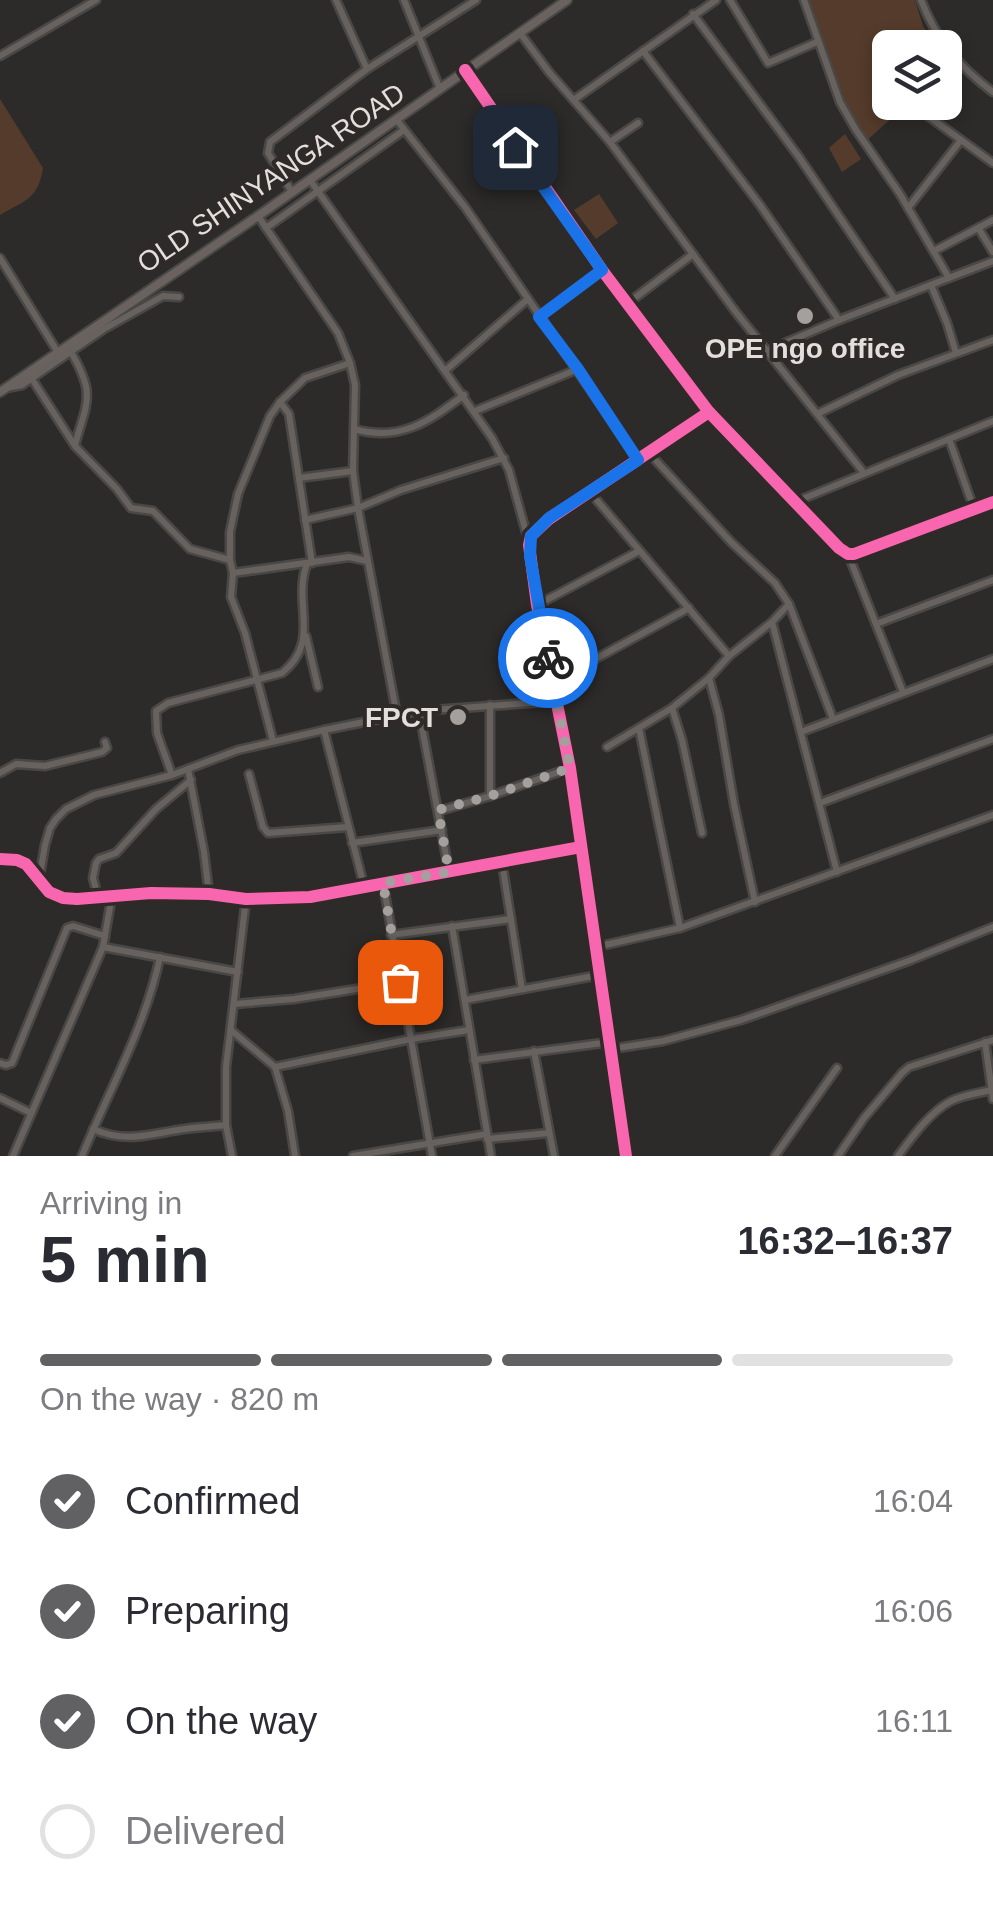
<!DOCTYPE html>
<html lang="en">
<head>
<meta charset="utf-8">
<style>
	body { margin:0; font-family:Arial,sans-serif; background:#f7f7f7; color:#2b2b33; height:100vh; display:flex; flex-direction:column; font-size:38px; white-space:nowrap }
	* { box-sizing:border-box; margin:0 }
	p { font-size:32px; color:#7c7c81 }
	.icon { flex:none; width:55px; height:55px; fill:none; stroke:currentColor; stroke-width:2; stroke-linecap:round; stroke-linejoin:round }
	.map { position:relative; height:1156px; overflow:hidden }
	.drawer { display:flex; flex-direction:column; background:#fff; flex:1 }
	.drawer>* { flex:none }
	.buttons { position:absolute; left:872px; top:30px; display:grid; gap:20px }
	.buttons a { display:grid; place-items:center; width:90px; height:90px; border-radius:15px; background:#fff; box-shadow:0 5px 15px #0003; font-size:50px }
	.pin { position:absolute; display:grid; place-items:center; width:85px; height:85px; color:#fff; margin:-42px; border-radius:20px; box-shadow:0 5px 15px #0006 }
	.courier { position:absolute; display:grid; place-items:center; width:100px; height:100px; margin:-50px; border:8px solid #1a73e8; border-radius:50%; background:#fff; color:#222; box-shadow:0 2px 12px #0007 }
	.headline em { font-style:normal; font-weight:700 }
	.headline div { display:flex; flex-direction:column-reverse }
	.headline { display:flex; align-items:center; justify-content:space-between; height:170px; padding:0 40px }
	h1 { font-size:65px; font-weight:700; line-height:75px }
	.bar { display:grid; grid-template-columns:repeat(4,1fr); gap:15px 10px; align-content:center; height:120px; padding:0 40px }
	.bar i { height:12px; border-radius:8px; background:#e1e1e2 }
	.bar .active { background:#616063 }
	.bar p { grid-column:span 4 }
	ol { padding:0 40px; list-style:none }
	li { display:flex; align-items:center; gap:30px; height:110px }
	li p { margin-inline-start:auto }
	li .icon { padding:10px; border-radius:50%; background:#616063; color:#fff; stroke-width:4 }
	li:last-child { color:#7c7c81 }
	li i { width:55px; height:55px; border:5px solid #e1e1e2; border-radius:50% }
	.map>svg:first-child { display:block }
	.green { fill:#543b2b }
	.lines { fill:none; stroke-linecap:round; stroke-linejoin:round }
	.minor-casing { stroke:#494846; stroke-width:11 }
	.major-casing { stroke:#494846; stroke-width:12 }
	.minor { stroke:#68625f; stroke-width:6 }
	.major { stroke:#69625f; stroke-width:8 }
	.cycleway-casing { stroke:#2f2a27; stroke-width:19 }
	.cycleway { stroke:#f766af; stroke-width:12 }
	.done { stroke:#a3a09d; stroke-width:10; stroke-dasharray:0 18 }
	.route { stroke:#1a73e8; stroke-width:12 }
	.poi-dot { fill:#a3a09d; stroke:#2f2a27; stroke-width:4 }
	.labels { text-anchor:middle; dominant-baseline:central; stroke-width:8; stroke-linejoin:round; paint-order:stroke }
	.street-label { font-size:28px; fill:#e2dfdc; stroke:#2f2a27 }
	.poi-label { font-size:28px; font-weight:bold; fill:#e2dfdc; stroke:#2f2a27 }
</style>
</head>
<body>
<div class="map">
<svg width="993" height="1156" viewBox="0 0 993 1156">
	<rect width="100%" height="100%" fill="#2d2b29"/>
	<g class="green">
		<polygon points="803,0 915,0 923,26 936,47 890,48 890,102 908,103 863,144 838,98"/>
		<path d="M0 99 43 168C38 200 25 200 0 215Z"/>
		<polygon points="845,134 861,159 842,172 829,148"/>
		<polygon points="599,194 618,223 596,239 574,210"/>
	</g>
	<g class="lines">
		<g class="minor-casing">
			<g id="minor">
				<polyline points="336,0 367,69"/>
				<polyline points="404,0 440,89"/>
				<polyline points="730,0 768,63 817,42"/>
				<polyline points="804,0 840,102 856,130 900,194 949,278"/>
				<path d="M921 0C936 39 959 67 993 92"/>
				<polyline points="693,14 799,157 895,299"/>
				<polyline points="520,33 549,72 610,142 735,311 864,473"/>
				<polyline points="643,51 760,205 839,320"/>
				<polyline points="0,56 96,0"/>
				<polyline points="465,70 602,270 709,412 839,548 848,554 854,554 993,502"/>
				<polyline points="575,99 716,0"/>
				<polyline points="914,102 921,111 993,163"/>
				<polyline points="396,119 465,207 638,459"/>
				<polyline points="610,142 638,123"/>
				<polyline points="310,180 492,438 509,470 529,543"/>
				<polyline points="292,192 268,153 270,142 367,69 476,0"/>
				<polyline points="908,208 961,140"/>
				<polyline points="258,216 338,333 350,363 355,385 353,471 358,508 397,716"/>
				<polyline points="266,228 404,130"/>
				<polyline points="979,229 993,252"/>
				<polyline points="934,251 993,220"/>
				<polyline points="0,258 57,351"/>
				<polyline points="931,285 947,323 956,353"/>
				<polyline points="628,303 693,254"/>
				<polyline points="539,317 602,270"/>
				<polyline points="766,351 839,320 993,261"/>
				<path d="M71 352C96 395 87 401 75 445"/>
				<polyline points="446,370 528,299"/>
				<polyline points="32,379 75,446 117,489 131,508 153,511 190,549 230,560"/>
				<polyline points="6,388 22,385 104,329 163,296 179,297"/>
				<polyline points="280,402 289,414 312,563"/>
				<polyline points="475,411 578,369"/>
				<polyline points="819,413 898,375 993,340"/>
				<path d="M354 429C400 442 428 422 464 395"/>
				<polyline points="949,439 974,509"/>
				<polyline points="649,453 731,542 775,583 789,604 833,719"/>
				<polyline points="299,478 353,471"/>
				<polyline points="589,491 729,656"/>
				<polyline points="795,502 993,421"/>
				<polyline points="305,520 358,508 401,490 504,458"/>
				<polyline points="848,554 903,692"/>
				<polyline points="233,573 349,557 367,561"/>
				<polyline points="537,605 639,551"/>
				<polyline points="772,622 837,872"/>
				<polyline points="876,624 993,580"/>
				<polyline points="306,636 318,687"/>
				<polyline points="709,678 719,715 734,804 755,902"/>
				<polyline points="553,682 689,608"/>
				<polyline points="490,705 490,796"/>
				<polyline points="672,708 682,740 702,833"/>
				<polyline points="419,711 449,872"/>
				<polyline points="639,728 680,928"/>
				<polyline points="324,730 364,886"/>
				<polyline points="801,732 993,659"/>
				<polyline points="273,741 245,633 231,597 233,573 230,560 230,532 238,494 270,416 280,402 305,378 350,363"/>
				<polyline points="607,747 672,708 709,678 729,656 772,622 789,604"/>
				<polyline points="188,769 204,852 209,894"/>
				<polyline points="0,773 16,764 45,766 102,752 107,748 105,742"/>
				<polyline points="249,774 263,827 268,833 348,827"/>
				<path d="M172 775 157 733 156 711 168 703 282 673C322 641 292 604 307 564"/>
				<polyline points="820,803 993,739"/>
				<polyline points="439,811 490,796 570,768"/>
				<polyline points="352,843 442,830"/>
				<polyline points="0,859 17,860 26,864 49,892 63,898 77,899 151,893 209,894 246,899 310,897 581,847"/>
				<polyline points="502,863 522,989"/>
				<polyline points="39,880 45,845 50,828 56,819 66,809 94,795 172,775 238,750 324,730 419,711 557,701"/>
				<polyline points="383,883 432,1156"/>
				<polyline points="98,897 93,878 96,863 99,859 116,853 156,809 191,780"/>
				<polyline points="452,926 491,1156"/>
				<polyline points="391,935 511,919"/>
				<polyline points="103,947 238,972"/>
				<polyline points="596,947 680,928 993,815"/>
				<polyline points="465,1000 599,975"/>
				<polyline points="234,1004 294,999 400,982"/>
				<polyline points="232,1031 275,1067 288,1111 295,1156"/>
				<polyline points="985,1042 993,1099"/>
				<polyline points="611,1049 663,1041 741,1020 911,960 993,927"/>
				<polyline points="534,1051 554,1156"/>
				<polyline points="474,1060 610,1042"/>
				<polyline points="0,1063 6,1065 12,1063 67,928 73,926 105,936"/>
				<polyline points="275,1067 411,1039 469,1030"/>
				<polyline points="0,1098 31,1113"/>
				<path d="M93 1129C125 1143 146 1135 178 1130 194 1127 210 1127 226 1125"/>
				<polyline points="487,1139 549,1133"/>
				<polyline points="13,1156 103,947 112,895"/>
				<path d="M82 1156C109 1090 145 1028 160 957"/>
				<polyline points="232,1156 226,1125 226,1067 246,899"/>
				<polyline points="353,1156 487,1134"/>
				<polyline points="626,1156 570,768 537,605 529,545 531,536 549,519 709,412"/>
				<polyline points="775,1156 837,1068"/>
				<polyline points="838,1156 864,1118 902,1073 909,1067 993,1040"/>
				<path d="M898 1156C912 1137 930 1112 951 1101 963 1095 978 1093 992 1090"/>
			</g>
		</g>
		<g class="major-casing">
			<polyline id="major" points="0,392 258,216 567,0"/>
		</g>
		<use href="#minor" class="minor"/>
		<use href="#major" class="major"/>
		<g class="cycleway-casing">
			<g id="cycleway">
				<polyline points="465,70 602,270 709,412 839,548 848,554 854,554 993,502"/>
				<polyline points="0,859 17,860 26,864 49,892 63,898 77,899 151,893 209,894 246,899 310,897 581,847"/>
				<polyline points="626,1156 570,768 537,605 529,545 531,536 549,519 709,412"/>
			</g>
		</g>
		<use href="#cycleway" class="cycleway"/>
	</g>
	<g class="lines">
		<polyline class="done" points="400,982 383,883 449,872 438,810 490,796 570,768 548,658"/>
		<polyline class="route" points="515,147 602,270 539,317 578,369 638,460 549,518 531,536 530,556 548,658"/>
	</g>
	<g class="poi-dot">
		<circle cx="805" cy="316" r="10"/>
		<circle cx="458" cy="717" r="10"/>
	</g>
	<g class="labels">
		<g class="street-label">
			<text transform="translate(271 178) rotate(-34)">OLD SHINYANGA ROAD</text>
		</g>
		<g class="poi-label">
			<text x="805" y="348">OPE ngo office</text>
			<text x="438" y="717" text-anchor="end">FPCT</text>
		</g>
	</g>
</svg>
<div class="buttons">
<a><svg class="icon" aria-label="layers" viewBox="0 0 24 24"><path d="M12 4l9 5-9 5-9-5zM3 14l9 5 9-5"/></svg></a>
</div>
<div class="pin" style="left:400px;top:982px;background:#ea580c"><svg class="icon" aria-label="bag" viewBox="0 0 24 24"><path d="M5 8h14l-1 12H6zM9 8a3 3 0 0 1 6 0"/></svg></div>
<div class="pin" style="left:515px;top:147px;background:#1f2937"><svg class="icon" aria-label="home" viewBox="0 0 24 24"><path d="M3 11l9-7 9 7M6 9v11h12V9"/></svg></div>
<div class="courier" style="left:548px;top:658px"><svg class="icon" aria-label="bike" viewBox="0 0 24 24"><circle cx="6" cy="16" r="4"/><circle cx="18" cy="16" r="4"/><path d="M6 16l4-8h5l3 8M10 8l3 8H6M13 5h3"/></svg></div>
</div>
<section class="drawer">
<div class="headline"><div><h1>5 min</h1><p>Arriving in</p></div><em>16:32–16:37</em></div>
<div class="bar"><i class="active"></i><i class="active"></i><i class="active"></i><i></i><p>On the way · 820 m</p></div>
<ol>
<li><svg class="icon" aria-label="check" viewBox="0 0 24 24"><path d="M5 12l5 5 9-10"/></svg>Confirmed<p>16:04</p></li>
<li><svg class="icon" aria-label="check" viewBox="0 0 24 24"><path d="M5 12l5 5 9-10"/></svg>Preparing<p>16:06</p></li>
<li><svg class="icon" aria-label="check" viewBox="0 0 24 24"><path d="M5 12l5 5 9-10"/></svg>On the way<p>16:11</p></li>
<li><i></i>Delivered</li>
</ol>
</section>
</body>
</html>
